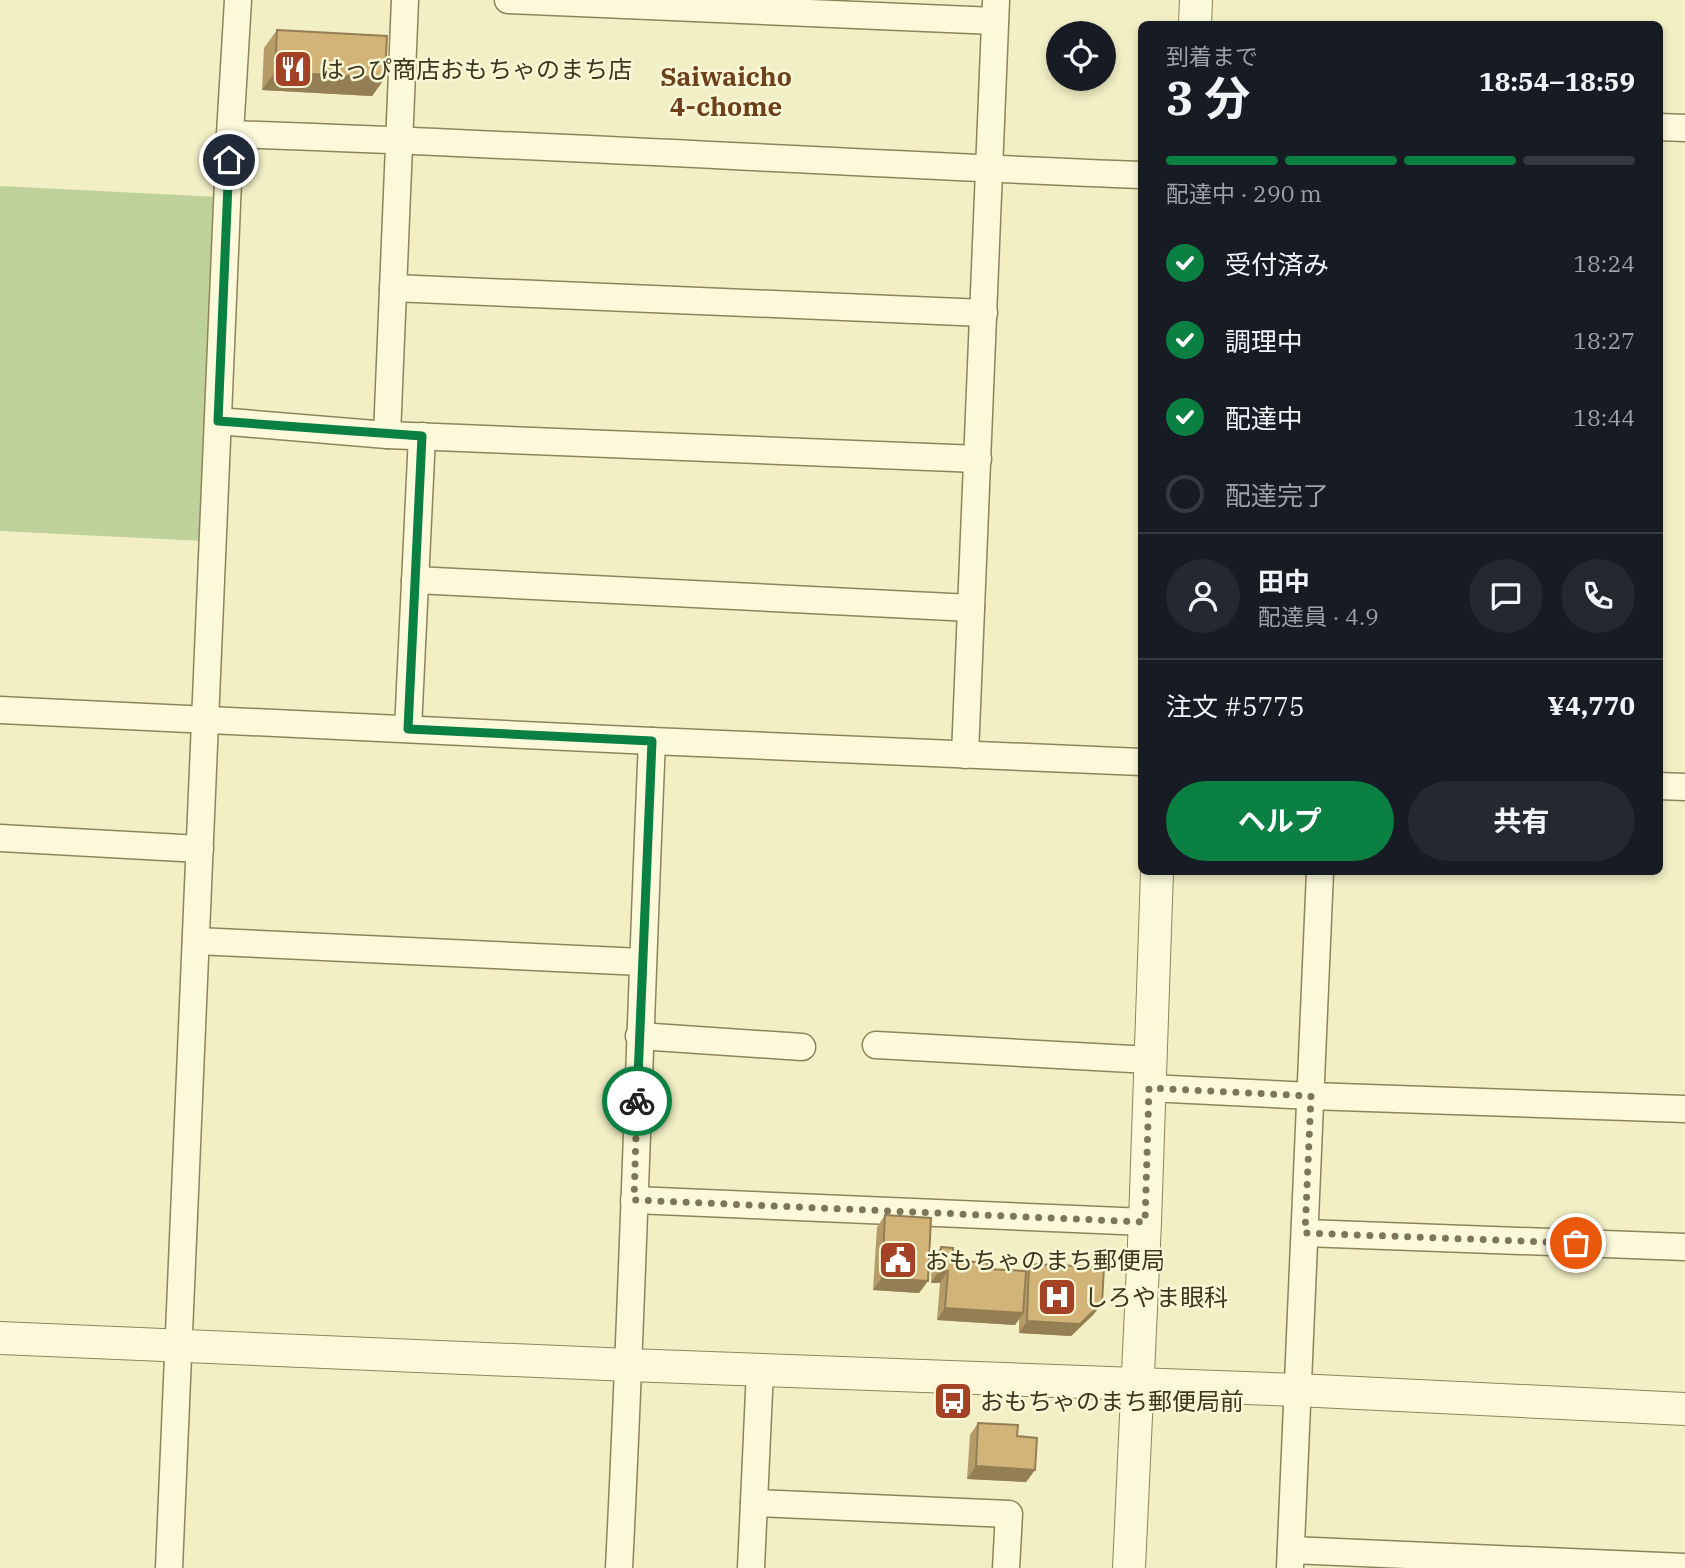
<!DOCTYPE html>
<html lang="ja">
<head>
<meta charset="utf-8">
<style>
	body { margin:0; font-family:"IBM Plex Serif","Noto Sans JP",serif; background:#242831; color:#f1f3f6; height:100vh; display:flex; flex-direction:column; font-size:26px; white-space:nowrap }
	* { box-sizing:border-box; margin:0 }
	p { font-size:23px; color:#9ea1a6 }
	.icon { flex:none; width:38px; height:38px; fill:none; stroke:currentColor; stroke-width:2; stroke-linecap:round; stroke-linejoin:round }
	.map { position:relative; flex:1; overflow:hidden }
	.panel { position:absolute; left:1138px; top:21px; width:525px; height:854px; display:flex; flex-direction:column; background:#171b24; border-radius:10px; box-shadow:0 4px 10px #0003 }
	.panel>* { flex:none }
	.controls { position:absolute; left:1046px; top:21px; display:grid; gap:14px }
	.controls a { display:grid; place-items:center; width:70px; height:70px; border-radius:50%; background:#171b24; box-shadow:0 4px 10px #0003; font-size:35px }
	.pin { position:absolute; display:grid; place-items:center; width:60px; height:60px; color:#fff; margin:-30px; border:4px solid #fff; border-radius:50%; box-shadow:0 2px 7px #0007 }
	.courier { position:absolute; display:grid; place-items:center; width:70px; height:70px; margin:-35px; border:5px solid #0b8043; border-radius:50%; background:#fff; color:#222; box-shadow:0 2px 9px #0007 }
	.head em { font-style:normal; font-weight:700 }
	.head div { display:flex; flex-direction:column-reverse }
	.head { display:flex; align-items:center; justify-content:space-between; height:119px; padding:0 28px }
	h1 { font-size:46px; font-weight:700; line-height:52px }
	.bar { display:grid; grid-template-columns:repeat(4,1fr); gap:10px 7px; align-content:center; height:84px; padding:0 28px }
	.bar i { height:9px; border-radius:5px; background:#363941 }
	.bar .selected { background:#0b8043 }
	.bar p { grid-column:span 4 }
	.line { display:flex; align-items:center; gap:18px; padding:0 28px; border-top:2px solid #363941 }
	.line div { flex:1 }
	.round { display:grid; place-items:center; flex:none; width:74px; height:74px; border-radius:37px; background:#242831 }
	ol { padding:0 28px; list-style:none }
	li { display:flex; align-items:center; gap:21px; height:77px }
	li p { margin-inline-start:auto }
	li .icon { padding:7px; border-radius:50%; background:#0b8043; color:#fff; stroke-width:4 }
	li:last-child { color:#9ea1a6 }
	li i { width:38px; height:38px; border:4px solid #363941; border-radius:50% }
	.action { display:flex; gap:14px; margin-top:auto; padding:14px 28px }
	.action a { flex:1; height:80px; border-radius:42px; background:#0b8043; color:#fff; font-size:28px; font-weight:700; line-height:80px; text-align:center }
	.action a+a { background:#242831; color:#f1f3f6 }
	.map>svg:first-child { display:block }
	.green { fill:#bdd198 }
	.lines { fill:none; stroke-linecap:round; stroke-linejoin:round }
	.minor-casing { stroke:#8f8359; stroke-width:29 }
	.tertiary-casing { stroke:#8f8359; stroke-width:34 }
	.minor { stroke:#fbf9da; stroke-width:26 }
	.tertiary { stroke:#fbf9da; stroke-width:32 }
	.wall { fill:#b59b67 }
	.shaded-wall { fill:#947e54 }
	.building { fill:#d3b478; stroke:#947e54; stroke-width:2 }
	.done { stroke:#7d7658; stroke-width:7; stroke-dasharray:0 12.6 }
	.route { stroke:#0b8043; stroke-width:9 }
	.labels { text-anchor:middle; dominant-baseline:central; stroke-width:5; stroke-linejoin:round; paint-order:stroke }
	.poi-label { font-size:24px; fill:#3e351e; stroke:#f8f7d6; text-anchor:start }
	.neighbourhood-label { font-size:26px; font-weight:bold; fill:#6e401a; stroke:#f8f7d6 }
</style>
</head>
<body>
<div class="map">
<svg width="1685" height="1568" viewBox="0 0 1685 1568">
	<rect width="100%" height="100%" fill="#f2efc5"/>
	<polygon class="green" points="0,186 219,197 204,541 0,531"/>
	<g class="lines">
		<g class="minor-casing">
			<g id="minor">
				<polyline points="508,0 995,21"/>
				<polyline points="1659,127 1685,128"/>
				<path d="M230 134C534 144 837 163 1141 175"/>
				<polyline points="393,288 984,313"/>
				<polyline points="218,421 387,435 978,459"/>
				<polyline points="387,435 405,0"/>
				<polyline points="415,580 971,608"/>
				<polyline points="0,710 652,741 1141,762"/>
				<polyline points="408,729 422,436"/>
				<polyline points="965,755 996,0"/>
				<polyline points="1659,786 1685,787"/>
				<polyline points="0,838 200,849"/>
				<polyline points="196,941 642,962"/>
				<polyline points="639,1036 802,1047"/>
				<polyline points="876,1045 1150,1060"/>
				<polyline points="1149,1088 1311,1096 1685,1109"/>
				<polyline points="634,1200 1145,1222"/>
				<polyline points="1305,1233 1685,1247"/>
				<polyline points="754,1503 1009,1514 1006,1568"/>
				<polyline points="1291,1550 1685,1567"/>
				<polyline points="169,1568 230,134 238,0"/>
				<path d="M619 1568C633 1293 640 1017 652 741"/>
				<polyline points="751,1568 760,1370"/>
				<polyline points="1290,1568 1320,872"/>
			</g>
		</g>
		<g class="tertiary-casing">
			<g id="tertiary">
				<polyline points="1195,24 1196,0"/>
				<polyline points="0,1338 629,1365 1297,1390 1685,1409"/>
				<polyline points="1129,1568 1145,1222 1157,872"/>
			</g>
		</g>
		<use href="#minor" class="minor"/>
		<use href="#tertiary" class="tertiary"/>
	</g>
	<g class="wall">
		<polygon points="277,30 385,78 372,96 262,90 264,48"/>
		<polygon points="885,1215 928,1281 919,1293 873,1290 877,1227"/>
		<polygon points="941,1247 952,1260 987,1269 1024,1271 1029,1264 1102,1303 1093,1315 1071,1336 1019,1333 1019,1319 1015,1325 937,1320 940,1283 931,1283 932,1259"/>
		<polygon points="978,1423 1017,1436 1035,1470 1026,1482 967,1479 970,1435"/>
	</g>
	<g class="shaded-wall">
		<polygon points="275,72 385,78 372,96 262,90"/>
		<polygon points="939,1271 948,1271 940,1283 931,1283"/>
		<polygon points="882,1278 928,1281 919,1293 873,1290"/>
		<polygon points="1102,1303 1093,1315 1071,1336 1019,1333 1027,1321"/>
		<polygon points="945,1308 1023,1313 1015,1325 937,1320"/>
		<polygon points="976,1466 1035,1470 1026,1482 967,1479"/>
	</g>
	<g class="building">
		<polygon points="277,30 387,36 385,78 275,72"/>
		<polygon points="885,1215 931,1218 928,1281 882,1278"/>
		<polygon points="941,1247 953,1248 952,1260 987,1263 987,1269 1026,1271 1023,1313 945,1308 948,1271 939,1271"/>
		<polygon points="1029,1264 1104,1267 1102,1303 1080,1324 1027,1321"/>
		<polygon points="978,1423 1018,1425 1017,1436 1037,1438 1035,1470 976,1466"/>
	</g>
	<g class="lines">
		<polyline class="done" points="637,1101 634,1200 1145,1222 1149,1088 1311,1096 1305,1233 1576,1243"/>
		<polyline class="route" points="229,160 218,421 422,436 408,729 652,741 637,1101"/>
	</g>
	<defs>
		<g id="restaurant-square" transform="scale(2.0125)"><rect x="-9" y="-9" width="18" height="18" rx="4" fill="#a34224" stroke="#f8f7d6"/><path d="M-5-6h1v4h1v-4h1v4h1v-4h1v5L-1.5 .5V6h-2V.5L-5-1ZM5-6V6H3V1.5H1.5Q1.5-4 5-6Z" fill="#fff"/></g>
		<g id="civic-square" transform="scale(2.0125)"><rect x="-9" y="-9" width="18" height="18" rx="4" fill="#a34224" stroke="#f8f7d6"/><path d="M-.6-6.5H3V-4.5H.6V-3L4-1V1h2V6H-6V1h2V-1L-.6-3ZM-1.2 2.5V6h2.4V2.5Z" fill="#fff"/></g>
		<g id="hospital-square" transform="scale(2.0125)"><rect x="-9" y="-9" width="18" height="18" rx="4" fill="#a34224" stroke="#f8f7d6"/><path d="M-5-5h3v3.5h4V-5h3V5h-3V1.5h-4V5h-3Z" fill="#fff"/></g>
		<g id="bus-square" transform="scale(2.0125)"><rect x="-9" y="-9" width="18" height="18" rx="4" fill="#a34224" stroke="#f8f7d6"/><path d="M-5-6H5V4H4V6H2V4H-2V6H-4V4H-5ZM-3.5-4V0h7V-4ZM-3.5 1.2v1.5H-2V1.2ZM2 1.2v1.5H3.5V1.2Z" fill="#fff"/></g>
	</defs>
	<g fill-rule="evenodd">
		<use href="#restaurant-square" x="293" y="69"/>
		<use href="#civic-square" x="898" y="1260"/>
		<use href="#hospital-square" x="1057" y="1297"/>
		<use href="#bus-square" x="953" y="1401"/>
	</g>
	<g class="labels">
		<g class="poi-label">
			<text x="320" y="69">はっぴ商店おもちゃのまち店</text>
			<text x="925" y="1260">おもちゃのまち郵便局</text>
			<text x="1084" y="1297">しろやま眼科</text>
			<text x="980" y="1401">おもちゃのまち郵便局前</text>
		</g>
		<g class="neighbourhood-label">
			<text x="726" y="76">Saiwaicho<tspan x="726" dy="30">4-chome</tspan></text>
		</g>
	</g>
</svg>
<div class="controls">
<a><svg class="icon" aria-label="locate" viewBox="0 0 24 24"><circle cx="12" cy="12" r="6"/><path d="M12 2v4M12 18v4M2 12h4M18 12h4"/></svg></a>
</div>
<div class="pin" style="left:1576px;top:1243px;background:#ea580c"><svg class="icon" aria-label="bag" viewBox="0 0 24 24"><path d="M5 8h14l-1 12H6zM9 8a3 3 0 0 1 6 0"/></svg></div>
<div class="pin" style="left:229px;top:160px;background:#1f2937"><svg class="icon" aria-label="home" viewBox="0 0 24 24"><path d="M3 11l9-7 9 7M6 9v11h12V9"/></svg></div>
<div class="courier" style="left:637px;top:1101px"><svg class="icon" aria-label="bike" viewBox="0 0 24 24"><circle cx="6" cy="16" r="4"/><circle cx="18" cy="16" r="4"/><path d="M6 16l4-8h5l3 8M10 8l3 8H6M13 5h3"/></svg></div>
<section class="panel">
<div class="head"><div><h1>3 分</h1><p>到着まで</p></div><em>18:54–18:59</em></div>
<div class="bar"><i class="selected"></i><i class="selected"></i><i class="selected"></i><i></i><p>配達中 · 290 m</p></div>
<ol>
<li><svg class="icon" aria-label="check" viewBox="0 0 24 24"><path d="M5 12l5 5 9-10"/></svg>受付済み<p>18:24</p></li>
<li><svg class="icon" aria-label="check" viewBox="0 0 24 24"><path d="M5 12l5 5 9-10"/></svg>調理中<p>18:27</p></li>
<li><svg class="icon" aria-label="check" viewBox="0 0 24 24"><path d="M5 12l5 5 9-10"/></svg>配達中<p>18:44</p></li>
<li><i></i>配達完了</li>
</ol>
<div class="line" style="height:126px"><a class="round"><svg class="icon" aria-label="person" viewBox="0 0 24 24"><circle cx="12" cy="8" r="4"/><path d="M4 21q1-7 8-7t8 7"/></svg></a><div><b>田中</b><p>配達員 · 4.9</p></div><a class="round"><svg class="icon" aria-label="chat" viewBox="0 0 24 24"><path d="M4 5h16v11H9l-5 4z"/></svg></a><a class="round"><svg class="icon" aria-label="phone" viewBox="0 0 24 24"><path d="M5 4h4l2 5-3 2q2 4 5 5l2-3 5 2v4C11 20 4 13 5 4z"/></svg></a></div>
<div class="line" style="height:91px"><div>注文 #5775</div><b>¥4,770</b></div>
<div class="action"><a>ヘルプ</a><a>共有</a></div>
</section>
</div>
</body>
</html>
